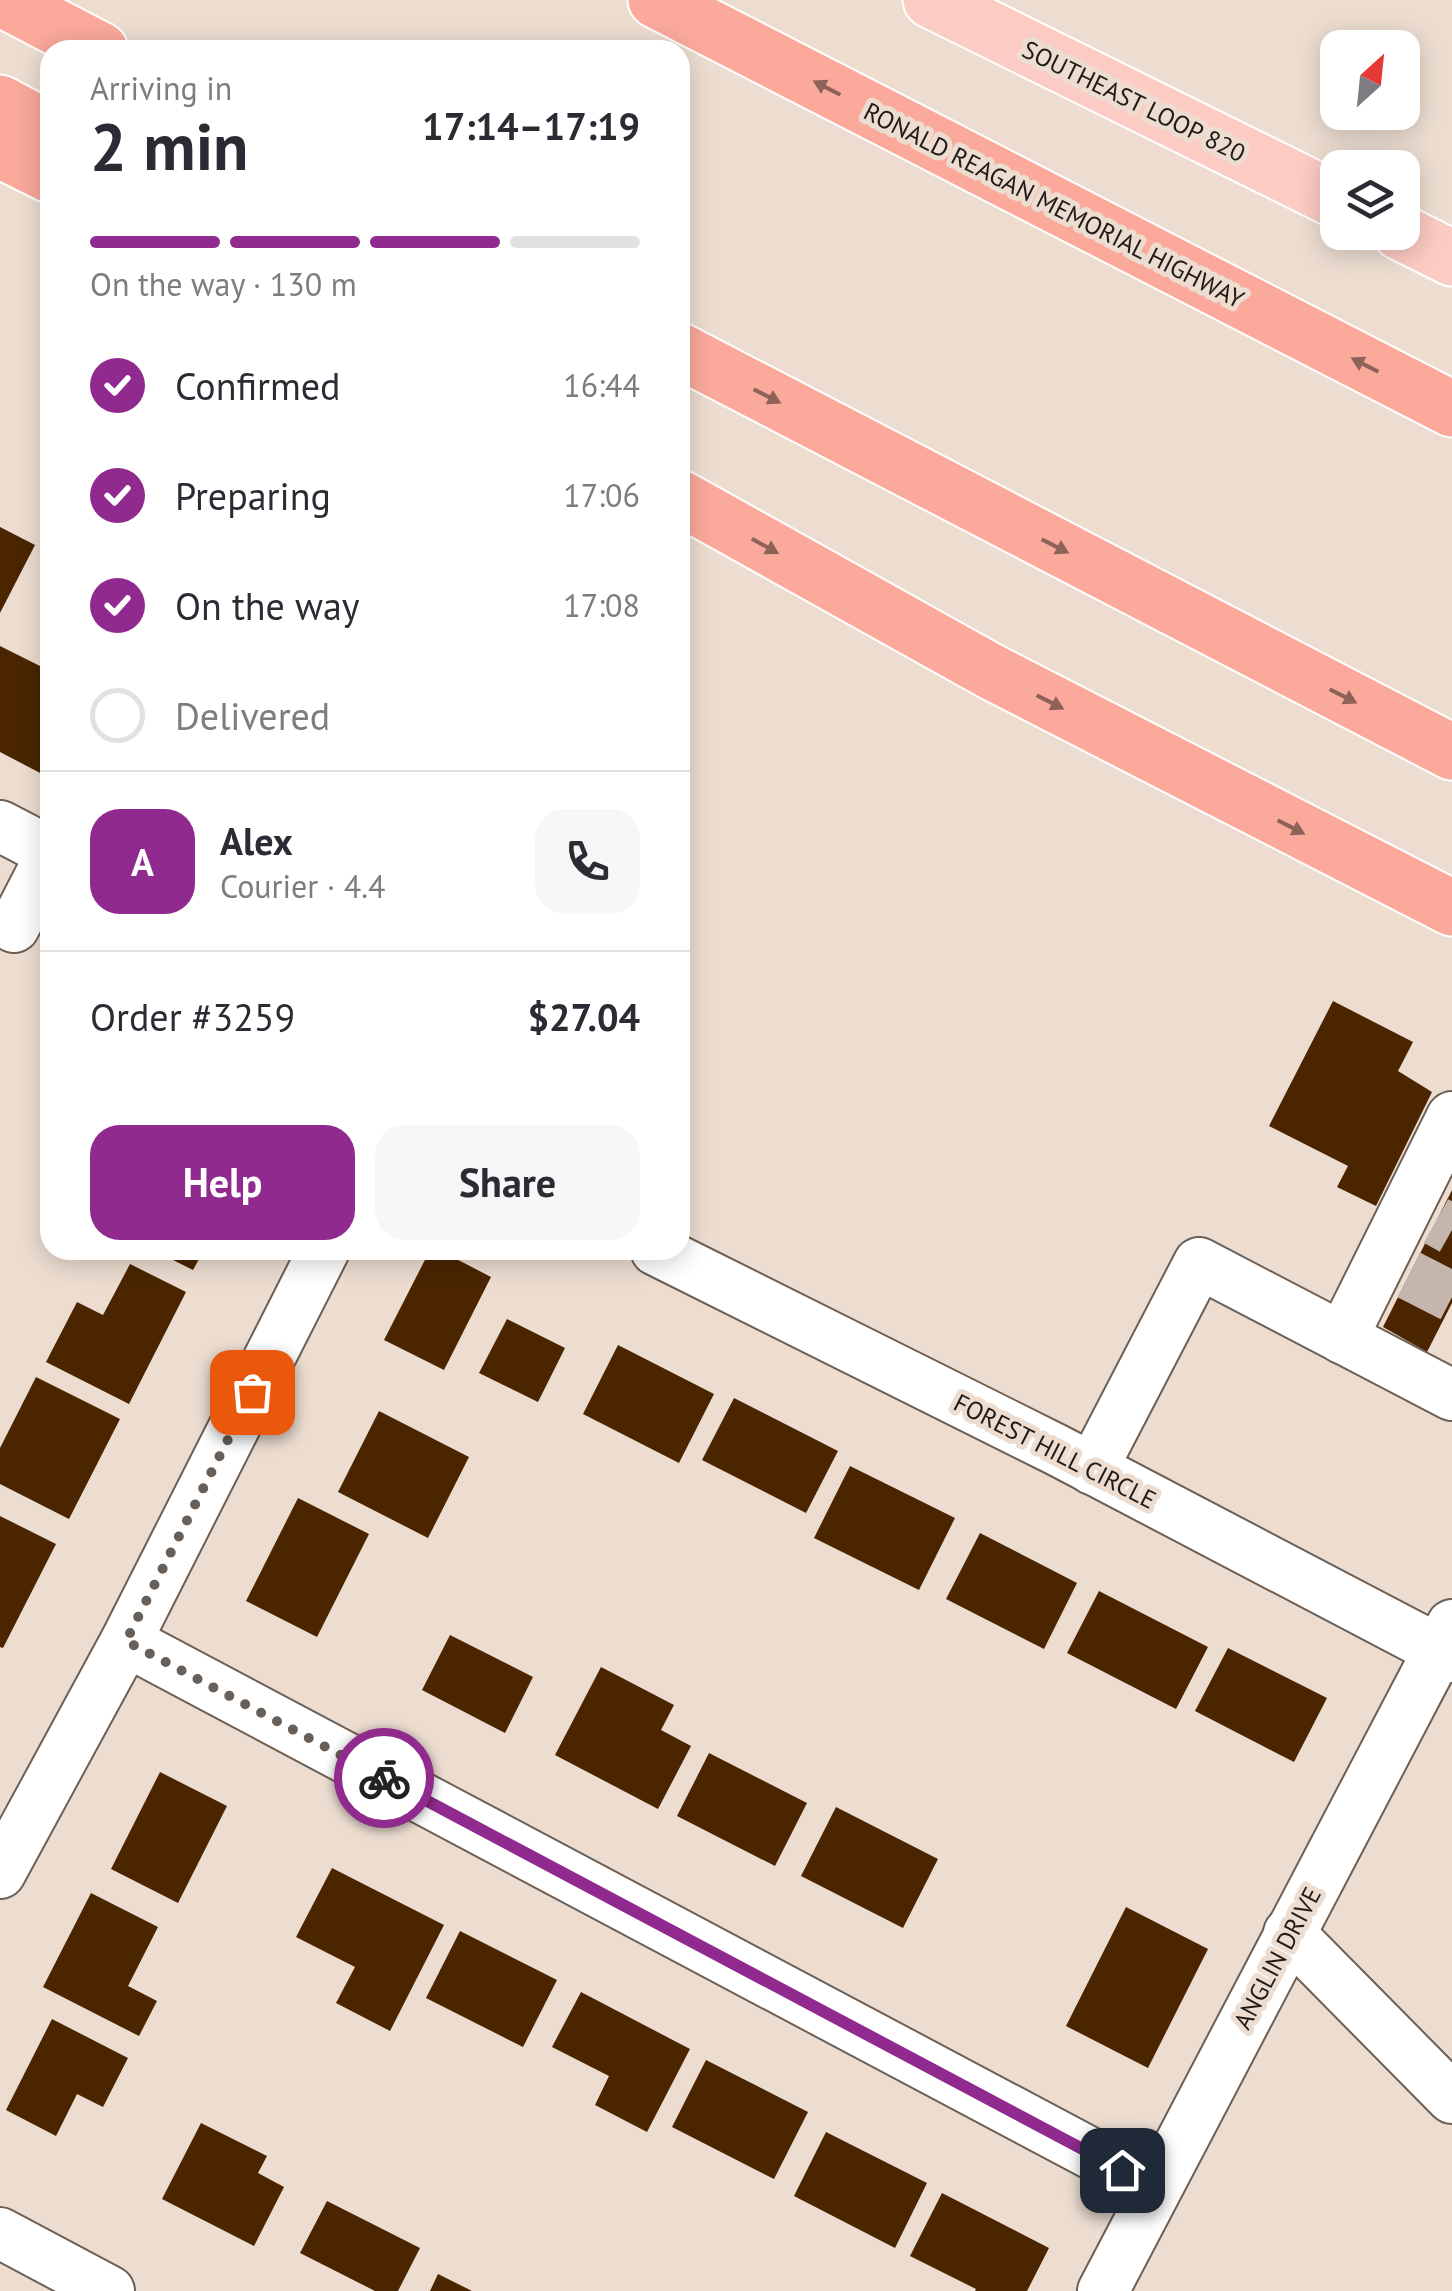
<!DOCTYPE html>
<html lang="en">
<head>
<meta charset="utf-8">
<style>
	body { margin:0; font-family:"PT Sans",sans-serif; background:#f7f7f7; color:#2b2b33; height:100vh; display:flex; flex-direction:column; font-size:38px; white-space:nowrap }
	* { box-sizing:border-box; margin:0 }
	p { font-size:32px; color:#7c7c81 }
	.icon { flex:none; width:55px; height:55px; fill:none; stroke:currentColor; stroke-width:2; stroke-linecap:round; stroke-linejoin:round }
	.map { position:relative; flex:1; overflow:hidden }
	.sheet { position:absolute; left:40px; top:40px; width:650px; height:1220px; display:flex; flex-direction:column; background:#fff; border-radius:30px; box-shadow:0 5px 25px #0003 }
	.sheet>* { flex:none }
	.needle { width:65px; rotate:27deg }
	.controls { position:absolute; left:1320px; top:30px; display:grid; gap:20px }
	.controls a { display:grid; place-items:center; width:100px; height:100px; border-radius:20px; background:#fff; box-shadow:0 5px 25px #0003; font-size:50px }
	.pin { position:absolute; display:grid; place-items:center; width:85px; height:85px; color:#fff; margin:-42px; border-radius:20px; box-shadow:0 5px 15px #0006 }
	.courier { position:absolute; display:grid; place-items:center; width:100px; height:100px; margin:-50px; border:8px solid #912a8f; border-radius:50%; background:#fff; color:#222; box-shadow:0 2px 12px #0007 }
	.headline em { font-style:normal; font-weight:600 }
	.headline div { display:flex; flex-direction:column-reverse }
	.headline { display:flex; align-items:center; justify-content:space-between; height:170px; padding:0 50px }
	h1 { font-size:65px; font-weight:600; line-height:75px }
	.bar { display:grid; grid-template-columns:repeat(4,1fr); gap:15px 10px; align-content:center; height:120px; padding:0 50px }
	.bar i { height:12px; border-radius:8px; background:#e1e1e2 }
	.bar .selected { background:#912a8f }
	.bar p { grid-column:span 4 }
	.line { display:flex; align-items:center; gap:25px; padding:0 50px; border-top:2px solid #e1e1e2 }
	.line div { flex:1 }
	.round { display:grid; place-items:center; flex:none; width:105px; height:105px; border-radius:30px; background:#f7f7f7 }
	ol { padding:0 50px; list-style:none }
	li { display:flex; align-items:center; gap:30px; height:110px }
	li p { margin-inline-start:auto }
	li .icon { padding:10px; border-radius:50%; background:#912a8f; color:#fff; stroke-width:4 }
	li:last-child { color:#7c7c81 }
	li i { width:55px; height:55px; border:5px solid #e1e1e2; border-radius:50% }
	.action { display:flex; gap:20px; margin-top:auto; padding:20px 50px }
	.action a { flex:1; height:115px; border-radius:30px; background:#912a8f; color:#fff; font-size:40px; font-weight:600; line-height:115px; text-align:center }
	.action a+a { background:#f7f7f7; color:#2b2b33 }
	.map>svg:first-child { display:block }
	.building { fill:#4a2500 }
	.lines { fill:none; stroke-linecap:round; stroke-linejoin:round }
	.minor-tunnel { stroke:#c4b6ac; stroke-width:50; stroke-dasharray:50 25; stroke-linecap:butt }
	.minor-casing { stroke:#6d5f54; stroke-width:54 }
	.major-casing { stroke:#fff; stroke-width:59 }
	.highway-casing { stroke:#fff; stroke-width:59 }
	.minor { stroke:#fff; stroke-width:50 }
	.major { stroke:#fccbc3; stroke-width:55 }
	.highway { stroke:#faa99b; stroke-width:55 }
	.oneway { fill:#8e6259 }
	.done { stroke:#685f58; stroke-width:10; stroke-dasharray:0 18 }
	.route { stroke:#912a8f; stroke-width:12 }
	.labels { text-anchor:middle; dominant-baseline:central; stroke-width:10; stroke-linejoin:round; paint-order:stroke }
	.street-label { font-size:25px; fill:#211b17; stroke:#edddd1 }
</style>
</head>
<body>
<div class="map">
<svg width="1452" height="2291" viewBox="0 0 1452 2291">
	<rect width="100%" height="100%" fill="#edddd1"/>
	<g class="building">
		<polygon points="0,527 35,545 0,613"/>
		<polygon points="0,646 50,671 50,763 44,775 0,752"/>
		<polygon points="1333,1001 1413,1042 1398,1071 1432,1092 1376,1206 1337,1187 1348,1166 1269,1126"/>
		<polygon points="1452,1190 1452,1303 1427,1352 1383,1327"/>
		<polygon points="153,1250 204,1250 193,1270"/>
		<polygon points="430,1250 439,1250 491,1277 444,1370 384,1340"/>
		<polygon points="130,1264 186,1292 129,1404 46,1362 77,1302 103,1315"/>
		<polygon points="507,1319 565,1348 538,1402 479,1373"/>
		<polygon points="618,1345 714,1394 679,1463 583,1414"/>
		<polygon points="36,1377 120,1419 69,1519 0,1484 0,1448"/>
		<polygon points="734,1398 838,1451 806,1513 702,1460"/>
		<polygon points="379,1411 469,1457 428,1538 338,1492"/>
		<polygon points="850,1466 955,1518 919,1590 814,1538"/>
		<polygon points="298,1498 369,1534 317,1637 246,1601"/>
		<polygon points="0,1516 56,1544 3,1648 0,1647"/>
		<polygon points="980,1533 1077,1583 1044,1649 946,1599"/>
		<polygon points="1099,1591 1208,1647 1176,1709 1067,1653"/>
		<polygon points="450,1635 533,1677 505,1733 422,1690"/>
		<polygon points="1228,1648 1327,1698 1294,1762 1195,1711"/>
		<polygon points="601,1667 674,1705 661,1730 691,1746 658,1809 555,1755"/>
		<polygon points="709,1753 807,1803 775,1866 677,1816"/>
		<polygon points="160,1772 227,1806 178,1903 111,1869"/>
		<polygon points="836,1807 938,1859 903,1928 801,1876"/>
		<polygon points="332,1868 444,1925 390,2031 336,2003 355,1967 296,1937"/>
		<polygon points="91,1893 158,1927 128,1986 157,2001 139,2036 43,1987"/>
		<polygon points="1126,1907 1208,1949 1148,2068 1066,2026"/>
		<polygon points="460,1931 557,1980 523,2047 426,1998"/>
		<polygon points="581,1992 690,2049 647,2132 595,2105 609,2076 552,2047"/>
		<polygon points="52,2019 128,2058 103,2107 77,2094 56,2136 6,2110"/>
		<polygon points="706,2060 808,2112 774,2179 672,2127"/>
		<polygon points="201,2123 267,2156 258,2173 284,2187 254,2246 162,2199"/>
		<polygon points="826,2132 927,2183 895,2248 794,2196"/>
		<polygon points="942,2193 1049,2248 1027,2291 975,2291 976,2289 910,2256"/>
		<polygon points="327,2201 420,2248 398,2291 375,2291 300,2253"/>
		<polygon points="438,2274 472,2291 430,2291"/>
	</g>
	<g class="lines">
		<g class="minor-tunnel">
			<polyline points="1436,1221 1452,1230"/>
			<polyline points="1409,1275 1452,1297"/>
		</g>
		<g class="minor-casing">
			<g id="minor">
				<polyline points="0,826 50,852"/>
				<polyline points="14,927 50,857"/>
				<polyline points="656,1250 1057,1450 1452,1657"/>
				<polyline points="1342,1338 1452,1117"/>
				<polyline points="1092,1469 1199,1263 1452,1395"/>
				<polyline points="126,1641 1156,2188"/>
				<polyline points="0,1873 126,1641 324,1250"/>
				<polyline points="1289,1933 1452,2098"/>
				<polyline points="0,2233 109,2291"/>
				<polyline points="1103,2291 1452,1625"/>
			</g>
		</g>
		<g class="major-casing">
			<g id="major">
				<polyline points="931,0 1338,201"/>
				<polyline points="1400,232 1452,258"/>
			</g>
		</g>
		<g class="highway-casing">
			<g id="highway">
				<polyline points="4,0 100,50"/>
				<polyline points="656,0 1452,409"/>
				<polyline points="0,103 50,130"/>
				<polyline points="0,150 50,175"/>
				<polyline points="680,351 1452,752"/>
				<polyline points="680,498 990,671 1452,908"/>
			</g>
		</g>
		<use href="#minor" class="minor"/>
		<use href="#major" class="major"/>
		<use href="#highway" class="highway"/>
	</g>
	<defs><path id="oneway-solid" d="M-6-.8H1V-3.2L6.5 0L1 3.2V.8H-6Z" transform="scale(2.5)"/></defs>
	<g class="oneway">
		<use href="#oneway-solid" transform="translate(827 88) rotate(-153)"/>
		<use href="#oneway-solid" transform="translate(1365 365) rotate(-153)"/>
		<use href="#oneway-solid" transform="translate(767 396) rotate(27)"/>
		<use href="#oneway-solid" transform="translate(765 546) rotate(29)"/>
		<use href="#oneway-solid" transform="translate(1055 546) rotate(27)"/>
		<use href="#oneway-solid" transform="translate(1343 696) rotate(27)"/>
		<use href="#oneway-solid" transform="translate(1050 702) rotate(27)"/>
		<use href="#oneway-solid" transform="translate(1291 827) rotate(27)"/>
	</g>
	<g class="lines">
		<polyline class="done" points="252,1392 126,1641 384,1778"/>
		<polyline class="route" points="384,1778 1122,2170"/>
	</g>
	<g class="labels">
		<g class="street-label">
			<text transform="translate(1134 101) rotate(26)">SOUTHEAST LOOP 820</text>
			<text transform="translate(1054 205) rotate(27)">RONALD REAGAN MEMORIAL HIGHWAY</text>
			<text transform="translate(1055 1451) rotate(27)">FOREST HILL CIRCLE</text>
			<text transform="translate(1277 1958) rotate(-62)">ANGLIN DRIVE</text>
		</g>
	</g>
</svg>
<div class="controls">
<a><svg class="needle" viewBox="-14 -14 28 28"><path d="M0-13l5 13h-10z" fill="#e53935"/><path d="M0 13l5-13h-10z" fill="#7c7c81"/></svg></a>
<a><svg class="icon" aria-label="layers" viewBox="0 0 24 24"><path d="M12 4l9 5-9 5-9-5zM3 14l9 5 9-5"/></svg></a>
</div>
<div class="pin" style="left:252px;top:1392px;background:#ea580c"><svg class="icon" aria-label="bag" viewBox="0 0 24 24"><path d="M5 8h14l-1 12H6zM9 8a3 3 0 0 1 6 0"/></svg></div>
<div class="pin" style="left:1122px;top:2170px;background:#1f2937"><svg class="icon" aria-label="home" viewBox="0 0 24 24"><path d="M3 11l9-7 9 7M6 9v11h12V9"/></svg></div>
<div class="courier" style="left:384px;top:1778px"><svg class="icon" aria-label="bike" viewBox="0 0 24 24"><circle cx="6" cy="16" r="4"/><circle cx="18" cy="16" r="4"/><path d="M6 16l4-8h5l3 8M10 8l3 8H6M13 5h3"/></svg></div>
<section class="sheet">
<div class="headline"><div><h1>2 min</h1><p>Arriving in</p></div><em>17:14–17:19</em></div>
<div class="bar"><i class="selected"></i><i class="selected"></i><i class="selected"></i><i></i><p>On the way · 130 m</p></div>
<ol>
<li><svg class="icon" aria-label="check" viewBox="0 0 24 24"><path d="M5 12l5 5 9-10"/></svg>Confirmed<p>16:44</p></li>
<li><svg class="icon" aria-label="check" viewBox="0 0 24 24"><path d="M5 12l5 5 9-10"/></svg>Preparing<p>17:06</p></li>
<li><svg class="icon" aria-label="check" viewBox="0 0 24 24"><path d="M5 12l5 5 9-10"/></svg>On the way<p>17:08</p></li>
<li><i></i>Delivered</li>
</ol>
<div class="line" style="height:180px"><b class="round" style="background:#912a8f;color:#fff">A</b><div><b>Alex</b><p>Courier · 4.4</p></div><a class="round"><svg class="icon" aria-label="phone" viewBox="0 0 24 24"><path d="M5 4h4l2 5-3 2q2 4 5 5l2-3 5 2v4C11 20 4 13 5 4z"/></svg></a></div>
<div class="line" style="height:130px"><div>Order #3259</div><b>$27.04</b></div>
<div class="action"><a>Help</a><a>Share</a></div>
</section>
</div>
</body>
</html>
